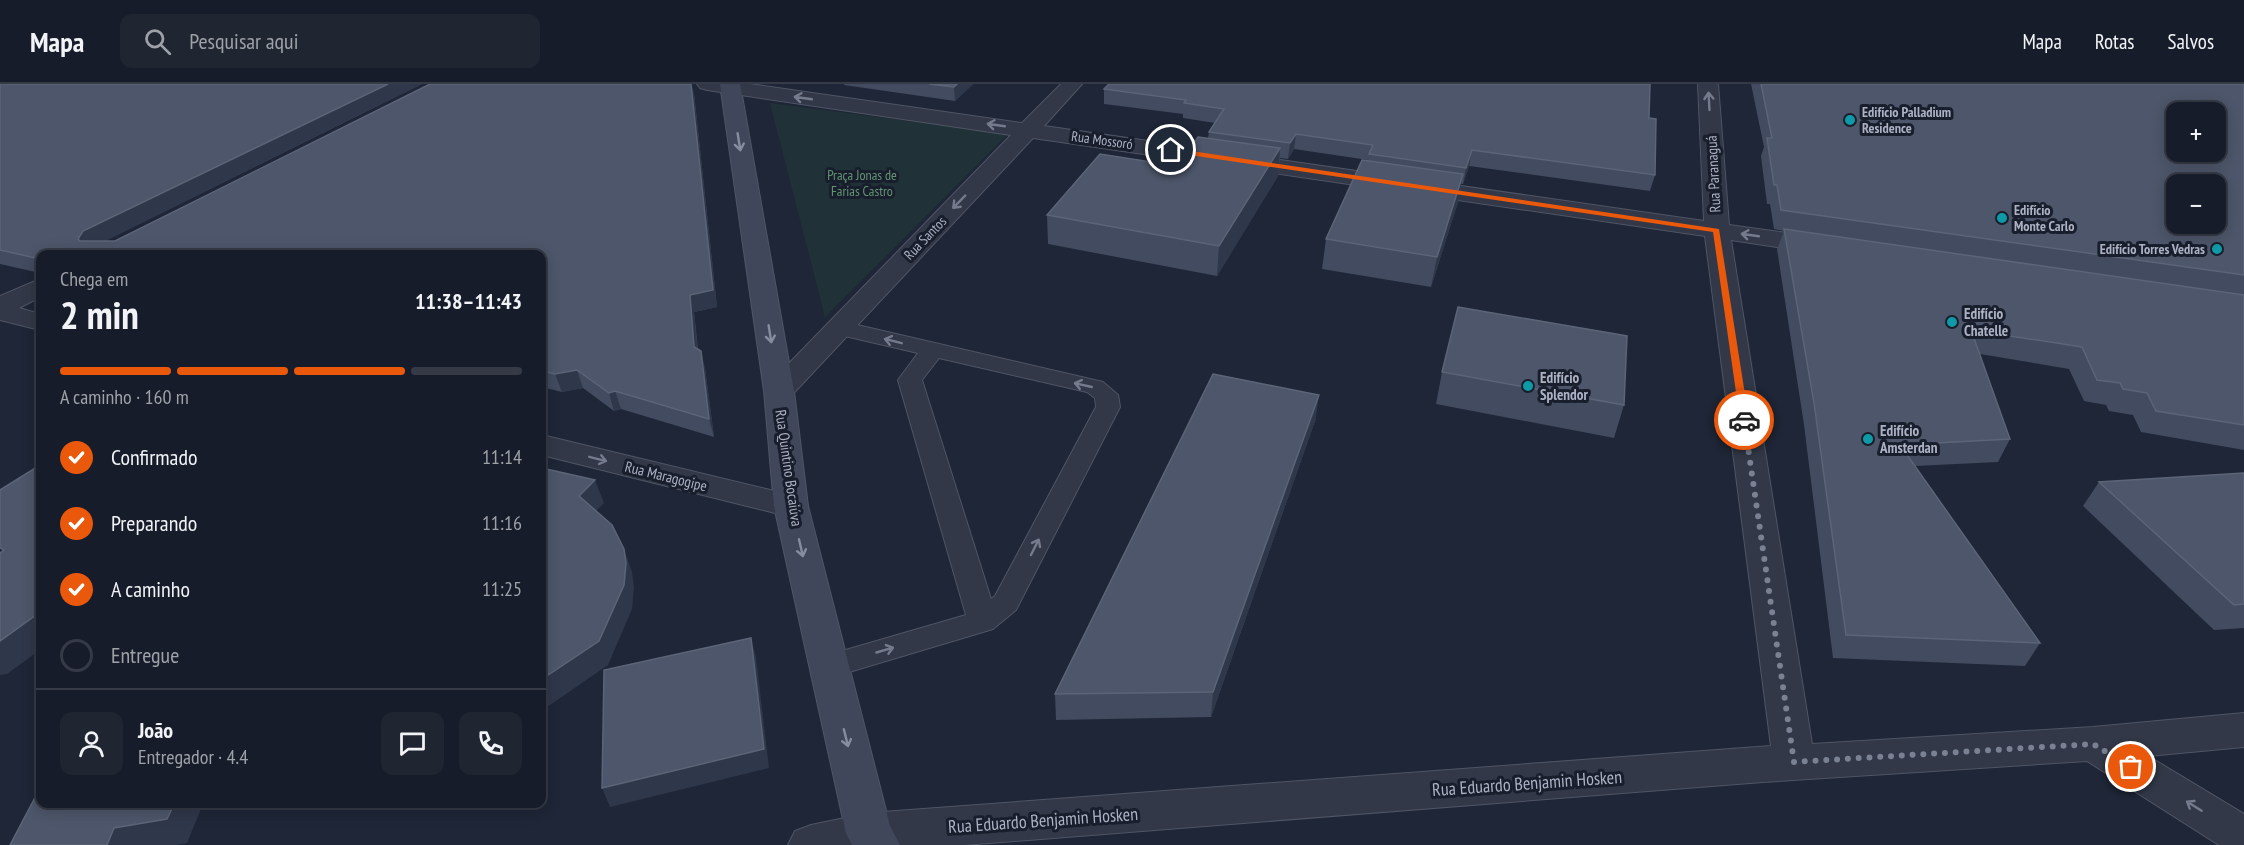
<!DOCTYPE html>
<html lang="pt">
<head>
<meta charset="utf-8">
<style>
	body { margin:0; font-family:"PT Sans Narrow",sans-serif; background:#1f2531; color:#f1f3f6; height:100vh; display:flex; flex-direction:column; font-size:22px; white-space:nowrap }
	* { box-sizing:border-box; margin:0 }
	p { font-size:20px; color:#9ea1a8 }
	.icon { flex:none; width:33px; height:33px; fill:none; stroke:currentColor; stroke-width:2; stroke-linecap:round; stroke-linejoin:round }
	.map { position:relative; flex:1; overflow:hidden }
	.details { position:absolute; left:36px; top:166px; width:510px; height:558px; display:flex; flex-direction:column; background:#161c29; border-radius:12px; box-shadow:0 3px 15px #0003,0 0 0 2px #353a46 }
	.details>* { flex:none }
	.fabs { position:absolute; left:2166px; top:18px; display:grid; gap:12px }
	.fabs a { display:grid; place-items:center; width:60px; height:60px; border-radius:12px; background:#161c29; box-shadow:0 3px 15px #0003,0 0 0 2px #353a46; font-size:30px }
	.pin { position:absolute; display:grid; place-items:center; width:51px; height:51px; color:#fff; margin:-26px; border:3px solid #fff; border-radius:50%; box-shadow:0 2px 6px #0007 }
	.courier { position:absolute; display:grid; place-items:center; width:60px; height:60px; margin:-30px; border:4px solid #ea580c; border-radius:50%; background:#fff; color:#222; box-shadow:0 2px 8px #0007 }
	.summary em { font-style:normal; font-weight:700 }
	.summary div { display:flex; flex-direction:column-reverse }
	.summary { display:flex; align-items:center; justify-content:space-between; height:102px; padding:0 24px }
	h1 { font-size:39px; font-weight:700; line-height:45px }
	.bar { display:grid; grid-template-columns:repeat(4,1fr); gap:9px 6px; align-content:center; height:72px; padding:0 24px }
	.bar i { height:8px; border-radius:4px; background:#353a46 }
	.bar .active { background:#ea580c }
	.bar p { grid-column:span 4 }
	.line { display:flex; align-items:center; gap:15px; padding:0 24px; border-top:2px solid #353a46 }
	.line div { flex:1 }
	.round { display:grid; place-items:center; flex:none; width:63px; height:63px; border-radius:12px; background:#1f2531 }
	ol { padding:0 24px; list-style:none }
	li { display:flex; align-items:center; gap:18px; height:66px }
	li p { margin-inline-start:auto }
	li .icon { padding:6px; border-radius:50%; background:#ea580c; color:#fff; stroke-width:4 }
	li:last-child { color:#9ea1a8 }
	li i { width:33px; height:33px; border:3px solid #353a46; border-radius:50% }
	header { display:flex; align-items:center; gap:36px; box-sizing:border-box; height:84px; padding:0 30px; background:#161c29; border-bottom:2px solid #353a46 }
	header strong { font-size:28px }
	nav { display:flex; gap:33px; margin-inline-start:auto; font-size:21px }
	.search { width:420px; height:54px; background:#1f2531; display:flex; align-items:center; gap:15px; box-sizing:border-box; padding:0 21px; border-radius:12px; color:#9ea1a8; font-size:22px }
	.map>svg:first-child { display:block }
	.green { fill:#203238 }
	.lines { fill:none; stroke-linecap:round; stroke-linejoin:round }
	.lane-casing { stroke:#4f5565; stroke-width:2 }
	.street-casing { stroke:#4f5565; stroke-width:2 }
	.secondary-casing { stroke:#4f5565; stroke-width:2 }
	.lane { fill:#323847; fill-rule:evenodd }
	.street { fill:#323847; fill-rule:evenodd }
	.secondary { fill:#40475a; fill-rule:evenodd }
	.wall { fill:#424b5f }
	.shaded-wall { fill:#2f374a }
	.building { fill:#4d566a; stroke:#5c6478; stroke-width:1.5; fill-rule:evenodd }
	.oneway { stroke:#757b8c }
	.oneway2 { stroke:#868d9f }
	.route { fill:#ea580c }
	.done { stroke:#7a8193; stroke-width:6; stroke-dasharray:0 10.8 }
	.culture-dot { fill:#0f9aa8; stroke:#181e2c; stroke-width:2 }
	.labels { text-anchor:middle; dominant-baseline:central; stroke-width:6; stroke-linejoin:round; paint-order:stroke }
	.far-poi-label { font-size:14px; font-weight:bold; fill:#acb2c4; stroke:#181e2c; text-anchor:start }
	.far-street-label { font-size:14px; fill:#acb2c4; stroke:#181e2c }
	.far-park-label { font-size:14px; fill:#639574; stroke:#181e2c }
	.street-label { font-size:15px; fill:#acb2c4; stroke:#181e2c }
	.poi-label { font-size:15px; font-weight:bold; fill:#acb2c4; stroke:#181e2c; text-anchor:start }
	.near-street-label { font-size:18px; fill:#acb2c4; stroke:#181e2c }
</style>
</head>
<body>
<header>
<strong>Mapa</strong>
<div class="search"><svg class="icon" aria-label="search" viewBox="0 0 24 24"><circle cx="10" cy="10" r="6"/><path d="M15 15l6 6"/></svg>Pesquisar aqui</div>
<nav><a>Mapa</a><a>Rotas</a><a>Salvos</a></nav>
</header>
<div class="map">
<svg width="2244" height="761" viewBox="0 0 2244 761">
	<rect width="100%" height="100%" fill="#1e2637"/>
	<polygon class="green" points="770,19 1008,50 825,233"/>
	<g class="lines">
		<g class="lane-casing">
			<path id="lane" d="M840 237 1103 298 1118 311 1120 323 1016 526 993 545 829 594 818 590 814 582 818 574 966 531 898 296 918 269 832 249 829 244 832 239ZM939 274 1087 308 1095 314 1096 323 995 512 991 515 922 296Z"/>
		</g>
		<g class="street-casing">
			<g id="street">
				<polygon points="697,0 750,0 1022,39 1061,0 1082,0 1044,42 1704,137 1698,0 1718,0 1729,141 1824,154 1833,157 1837,162 1833,167 1824,170 1731,156 1812,660 2093,643 2244,629 2244,663 2148,672 2244,730 2244,761 2219,761 2087,677 1763,698 964,761 788,761 795,747 811,741 869,729 1771,662 1705,152 1033,54 790,313 779,316 768,313 764,307 768,301 1011,51 707,6 700,4"/>
				<polygon points="40,195 40,213 19,224 40,230 40,246 0,236 0,212"/>
				<polygon points="542,351 791,411 803,414 808,422 803,430 791,433 542,371"/>
			</g>
		</g>
		<g class="secondary-casing">
			<polygon id="secondary" points="720,0 740,0 794,307 808,422 890,742 900,761 852,761 846,749 774,422 764,307"/>
		</g>
		<use href="#lane" class="lane"/>
		<use href="#street" class="street"/>
		<use href="#secondary" class="secondary"/>
	</g>
	<g class="wall">
		<polygon points="0,0 422,0 105,157 115,157 694,9 717,223 694,228 698,265 705,284 714,353 621,325 614,327 583,304 562,308 542,303 542,171 40,171 40,189 0,180"/>
		<polygon points="844,0 973,0 955,17 844,1"/>
		<polygon points="1751,0 2244,0 2244,366 2141,348 2133,331 2109,327 2106,321 2084,317 2069,285 1980,270 2010,355 1998,378 1915,382 2040,559 2025,582 1833,574 1804,341 1777,165 1784,147 1774,145 1770,120 1767,120 1761,72 1764,63"/>
		<polygon points="1104,5 1649,34 1655,91 1650,107 1469,82 1463,100 1461,100 1458,118 1431,203 1322,185 1326,155 1368,76 1294,65 1288,75 1280,74 1278,92 1217,192 1048,160 1047,131 1177,82 1208,54 1209,48 1215,39 1183,34 1183,30 1104,20"/>
		<polygon points="1442,288 1624,321 1614,354 1436,320"/>
		<polygon points="1316,334 1211,633 1056,636 1055,610"/>
		<polygon points="2244,389 2244,544 2214,546 2083,422 2099,398"/>
	</g>
	<g class="shaded-wall">
		<polygon points="388,0 422,0 93,163 88,171 78,155 83,147"/>
		<polygon points="691,0 694,9 717,223 694,228 699,280 694,263 690,211"/>
		<polygon points="957,0 973,0 955,17 954,3"/>
		<polygon points="1296,50 1294,65 1288,75 1290,59"/>
		<polygon points="1280,64 1278,92 1217,192 1219,162"/>
		<polygon points="1472,66 1469,82 1463,100 1466,84"/>
		<polygon points="1463,90 1458,118 1431,203 1437,173"/>
		<polygon points="701,267 705,284 714,353 709,335"/>
		<polygon points="577,286 583,304 562,308 555,290"/>
		<polygon points="615,307 621,325 614,327 609,309"/>
		<polygon points="1319,311 1316,334 1211,633 1213,608"/>
		<polygon points="595,396 604,419 588,435 579,412"/>
		<polygon points="624,465 632,488 634,503 632,525 608,581 550,621 542,626 542,595"/>
		<polygon points="40,528 40,566 7,590 0,591 0,557"/>
		<polygon points="751,554 756,573 769,684 610,723 602,704"/>
		<polygon points="174,720 203,720 187,759 176,761 107,761 114,744"/>
	</g>
	<g class="building">
		<polygon points="0,0 388,0 83,147 78,155 80,157 115,157 430,0 691,0 713,206 690,211 694,263 701,267 709,335 615,307 609,309 577,286 555,290 542,287 542,171 40,171 40,175 0,166"/>
		<polygon points="929,0 957,0 954,3"/>
		<polygon points="1109,0 1650,0 1649,34 1656,35 1655,91 1472,66 1466,84 1369,70 1373,61 1296,50 1290,59 1209,48 1224,25 1184,19 1186,16 1104,5"/>
		<path d="M1761 0H2244V191L1781 126 1777 101H1774L1767 54H1772ZM2176 28H2216V68H2176ZM2176 100H2216V140H2176Z"/>
		<polygon points="1198,53 1280,64 1219,162 1047,131 1100,70 1177,82"/>
		<polygon points="1362,76 1463,90 1437,173 1326,155"/>
		<polygon points="1784,145 2244,211 2244,341 2156,327 2147,309 2123,305 2120,299 2097,296 2082,263 1971,246 2010,355 1900,361 2040,559 1846,551 1814,319"/>
		<polygon points="1458,223 1627,252 1624,321 1442,288"/>
		<polygon points="1213,290 1319,311 1213,608 1055,610"/>
		<polygon points="40,381 40,528 0,557 0,469 4,466 0,464 0,406"/>
		<polygon points="542,384 595,396 579,412 612,441 624,465 626,479 624,501 599,557 542,595"/>
		<polygon points="2244,389 2244,520 2234,521 2099,398"/>
		<polygon points="751,554 764,665 602,704 604,586"/>
		<polygon points="40,704 40,720 174,720 167,735 114,744 107,761 10,761"/>
	</g>
	<defs><path id="oneway-shaft" d="M-6 0H5M1.5-3L5.5 0L1.5 3" fill="none" stroke-width="1.6" stroke-linecap="round" stroke-linejoin="round" transform="scale(1.5)"/></defs>
	<g class="oneway">
		<use href="#oneway-shaft" transform="translate(803 14) rotate(-172)"/>
		<use href="#oneway-shaft" transform="translate(1709 17) rotate(-93)"/>
		<use href="#oneway-shaft" transform="translate(996 41) rotate(-172)"/>
		<use href="#oneway-shaft" transform="translate(959 118) rotate(134)"/>
		<use href="#oneway-shaft" transform="translate(1750 151) rotate(-172)"/>
		<use href="#oneway-shaft" transform="translate(893 257) rotate(-166)"/>
		<use href="#oneway-shaft" transform="translate(1083 301) rotate(-167)"/>
		<use href="#oneway-shaft" transform="translate(598 375) rotate(14)"/>
		<use href="#oneway-shaft" transform="translate(1035 463) rotate(-63)"/>
		<use href="#oneway-shaft" transform="translate(885 566) rotate(-16)"/>
		<use href="#oneway-shaft" transform="translate(2194 722) rotate(-148)"/>
	</g>
	<g class="oneway2">
		<use href="#oneway-shaft" transform="translate(739 58) rotate(81)"/>
		<use href="#oneway-shaft" transform="translate(770 250) rotate(81)"/>
		<use href="#oneway-shaft" transform="translate(801 464) rotate(77)"/>
		<use href="#oneway-shaft" transform="translate(846 654) rotate(76)"/>
	</g>
	<polygon class="route" points="1171,64 1719,145 1749,336 1744,339 1740,336 1713,148 1169,68"/>
	<g class="lines">
		<polyline class="done" points="1744,336 1794,678 2093,660 2131,683"/>
	</g>
	<g class="culture-dot">
		<circle cx="1850" cy="36" r="6"/>
		<circle cx="2002" cy="134" r="6"/>
		<circle cx="2217" cy="165" r="6"/>
		<circle cx="1952" cy="238" r="6"/>
		<circle cx="1528" cy="302" r="6"/>
		<circle cx="1868" cy="355" r="6"/>
	</g>
	<g class="labels">
		<g class="far-poi-label">
			<text x="1862" y="28">Edifício Palladium<tspan x="1862" dy="16">Residence</tspan></text>
			<text x="2014" y="126">Edifício<tspan x="2014" dy="16">Monte Carlo</tspan></text>
			<text x="2205" y="165" text-anchor="end">Edifício Torres Vedras</text>
		</g>
		<g class="far-street-label">
			<text transform="translate(1102 56) rotate(8)">Rua Mossoró</text>
			<text transform="translate(925 154) rotate(-46)">Rua Santos</text>
		</g>
		<g class="far-park-label">
			<text x="862" y="91">Praça Jonas de<tspan x="862" dy="16">Farias Castro</tspan></text>
		</g>
		<g class="street-label">
			<text transform="translate(1713 90) rotate(-93)">Rua Paranaguá</text>
			<text transform="translate(789 384) rotate(82)">Rua Quintino Bocaiúva</text>
			<text transform="translate(666 392) rotate(14)">Rua Maragogipe</text>
		</g>
		<g class="poi-label">
			<text x="1964" y="229">Edifício<tspan x="1964" dy="17">Chatelle</tspan></text>
			<text x="1540" y="293">Edifício<tspan x="1540" dy="17">Splendor</tspan></text>
			<text x="1880" y="346">Edifício<tspan x="1880" dy="17">Amsterdan</tspan></text>
		</g>
		<g class="near-street-label">
			<text transform="translate(1527 699) rotate(-4)">Rua Eduardo Benjamin Hosken</text>
			<text transform="translate(1043 736) rotate(-4)">Rua Eduardo Benjamin Hosken</text>
		</g>
	</g>
</svg>
<div class="fabs">
<a>+</a>
<a>−</a>
</div>
<div class="pin" style="left:2131px;top:683px;background:#ea580c"><svg class="icon" aria-label="bag" viewBox="0 0 24 24"><path d="M5 8h14l-1 12H6zM9 8a3 3 0 0 1 6 0"/></svg></div>
<div class="pin" style="left:1171px;top:66px;background:#1f2937"><svg class="icon" aria-label="home" viewBox="0 0 24 24"><path d="M3 11l9-7 9 7M6 9v11h12V9"/></svg></div>
<div class="courier" style="left:1744px;top:336px"><svg class="icon" aria-label="car" viewBox="0 0 24 24"><path d="M5 17H2v-5l4-1 3-4h7l3 4 3 1v5h-3M9 17h6M6 11h13"/><circle cx="7" cy="17" r="2"/><circle cx="17" cy="17" r="2"/></svg></div>
<section class="details">
<div class="summary"><div><h1>2 min</h1><p>Chega em</p></div><em>11:38–11:43</em></div>
<div class="bar"><i class="active"></i><i class="active"></i><i class="active"></i><i></i><p>A caminho · 160 m</p></div>
<ol>
<li><svg class="icon" aria-label="check" viewBox="0 0 24 24"><path d="M5 12l5 5 9-10"/></svg>Confirmado<p>11:14</p></li>
<li><svg class="icon" aria-label="check" viewBox="0 0 24 24"><path d="M5 12l5 5 9-10"/></svg>Preparando<p>11:16</p></li>
<li><svg class="icon" aria-label="check" viewBox="0 0 24 24"><path d="M5 12l5 5 9-10"/></svg>A caminho<p>11:25</p></li>
<li><i></i>Entregue</li>
</ol>
<div class="line" style="height:108px"><a class="round"><svg class="icon" aria-label="person" viewBox="0 0 24 24"><circle cx="12" cy="8" r="4"/><path d="M4 21q1-7 8-7t8 7"/></svg></a><div><b>João</b><p>Entregador · 4.4</p></div><a class="round"><svg class="icon" aria-label="chat" viewBox="0 0 24 24"><path d="M4 5h16v11H9l-5 4z"/></svg></a><a class="round"><svg class="icon" aria-label="phone" viewBox="0 0 24 24"><path d="M5 4h4l2 5-3 2q2 4 5 5l2-3 5 2v4C11 20 4 13 5 4z"/></svg></a></div>
</section>
</div>
</body>
</html>
